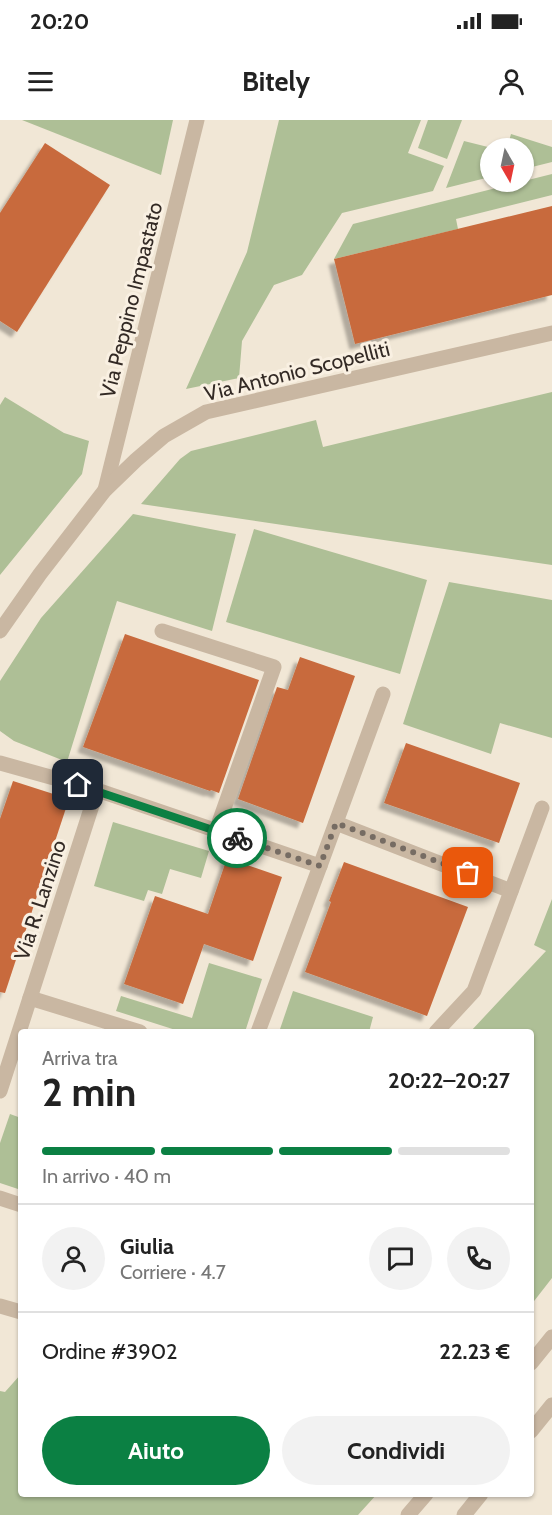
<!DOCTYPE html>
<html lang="it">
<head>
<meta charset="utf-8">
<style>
	body { margin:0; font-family:Cabin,sans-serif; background:#f2f2f2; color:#222; height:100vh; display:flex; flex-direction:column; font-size:22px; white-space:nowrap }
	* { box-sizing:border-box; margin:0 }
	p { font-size:20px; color:#767676 }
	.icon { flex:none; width:33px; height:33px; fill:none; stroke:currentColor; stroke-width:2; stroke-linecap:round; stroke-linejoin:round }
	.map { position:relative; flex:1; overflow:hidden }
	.side { position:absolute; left:18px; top:909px; width:516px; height:468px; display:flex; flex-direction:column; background:#fff; border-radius:6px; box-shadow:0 2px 4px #0004 }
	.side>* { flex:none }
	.needle { width:39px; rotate:171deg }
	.fabs { position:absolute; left:480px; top:18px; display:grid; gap:12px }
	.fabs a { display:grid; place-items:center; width:54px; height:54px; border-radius:50%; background:#fff; box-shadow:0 2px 4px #0004; font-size:30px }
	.pin { position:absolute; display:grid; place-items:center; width:51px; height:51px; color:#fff; margin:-26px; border-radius:12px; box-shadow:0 3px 9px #0006 }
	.courier { position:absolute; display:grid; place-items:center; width:60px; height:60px; margin:-30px; border:4px solid #0b8043; border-radius:50%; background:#fff; color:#222; box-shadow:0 2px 8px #0007 }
	.headline em { font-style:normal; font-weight:700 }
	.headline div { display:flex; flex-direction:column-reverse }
	.headline { display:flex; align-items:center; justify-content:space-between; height:102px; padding:0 24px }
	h1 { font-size:39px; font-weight:700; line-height:45px }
	.bar { display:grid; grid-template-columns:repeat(4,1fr); gap:9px 6px; align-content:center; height:72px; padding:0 24px }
	.bar i { height:8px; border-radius:4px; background:#e0e0e0 }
	.bar .active { background:#0b8043 }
	.bar p { grid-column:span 4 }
	.line { display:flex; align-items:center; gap:15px; padding:0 24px; border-top:2px solid #e0e0e0 }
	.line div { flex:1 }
	.round { display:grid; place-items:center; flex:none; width:63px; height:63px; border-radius:32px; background:#f2f2f2 }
	.button { display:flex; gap:12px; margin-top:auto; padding:12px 24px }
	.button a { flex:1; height:69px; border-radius:36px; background:#0b8043; color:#fff; font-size:24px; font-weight:700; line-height:69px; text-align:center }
	.button a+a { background:#f2f2f2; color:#222 }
	.status { display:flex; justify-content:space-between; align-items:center; height:42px; padding:0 30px; background:#fff; direction:ltr }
	.status svg { height:16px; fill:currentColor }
	header { display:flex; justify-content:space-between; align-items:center; height:78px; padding:0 24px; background:#fff; font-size:27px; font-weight:700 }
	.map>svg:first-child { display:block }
	.green { fill:#aebf96 }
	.building { fill:#c86b3d; filter:url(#shadow) }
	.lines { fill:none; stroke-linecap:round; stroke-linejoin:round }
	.service { stroke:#c9b7a2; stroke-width:15 }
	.minor { stroke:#c9b7a2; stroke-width:15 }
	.tertiary { stroke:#c9b7a2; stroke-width:15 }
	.done { stroke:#766c63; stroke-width:6; stroke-dasharray:0 10.8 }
	.route { stroke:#0b8043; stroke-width:8 }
	.labels { text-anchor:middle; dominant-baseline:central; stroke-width:6; stroke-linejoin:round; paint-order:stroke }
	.street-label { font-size:21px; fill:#332a25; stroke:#f9f0e2 }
</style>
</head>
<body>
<div class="status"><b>20:20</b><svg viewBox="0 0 49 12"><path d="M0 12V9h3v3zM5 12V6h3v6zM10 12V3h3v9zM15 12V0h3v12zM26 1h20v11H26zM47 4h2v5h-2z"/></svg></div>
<header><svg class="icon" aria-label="menu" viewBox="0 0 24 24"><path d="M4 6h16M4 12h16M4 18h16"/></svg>Bitely<svg class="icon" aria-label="person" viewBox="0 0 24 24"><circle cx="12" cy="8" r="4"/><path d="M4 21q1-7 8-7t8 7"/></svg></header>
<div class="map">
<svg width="552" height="1395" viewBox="0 0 552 1395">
	<defs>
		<filter id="shadow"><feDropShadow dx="-5.5" dy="5.5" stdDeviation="1.5" flood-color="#0004"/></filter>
	</defs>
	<rect width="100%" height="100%" fill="#f1e7d6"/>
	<g class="green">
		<polygon points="22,0 173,0 161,55"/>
		<polygon points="279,0 421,0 408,33 444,46 433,71 342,93 302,155 274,165 242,221 239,258 186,269 247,132"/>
		<polygon points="428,0 462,0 447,39 418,28"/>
		<polygon points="511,14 552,27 552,42 524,49 524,28 507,28"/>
		<polygon points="464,21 492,28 490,28 490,57 446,68"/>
		<polygon points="552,54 552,75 456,99 458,109 334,139 353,104"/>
		<polygon points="552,272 552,445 141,384 180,339 191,331 316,300 323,327"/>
		<polygon points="5,277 64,313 89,321 82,354 0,455 0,285"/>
		<polygon points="133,394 236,414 212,511 117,481 67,642 14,621 0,611 0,561 41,498"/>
		<polygon points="254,409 427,460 400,554 226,502"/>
		<polygon points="449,462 552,480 552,618 500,603 491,634 403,604"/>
		<polygon points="113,702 209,731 201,758 170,749 162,774 148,770 144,781 94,766"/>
		<polygon points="552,779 552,1158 531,1185 531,912 470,912 546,831 534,825"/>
		<polygon points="209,843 262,859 245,912 182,912 116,891 121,876 192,898"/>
		<polygon points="293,871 373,897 369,912 279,912"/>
		<polygon points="10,994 21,998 21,1070 0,1063 0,1023"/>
		<polygon points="21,1254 21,1374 377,1374 358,1395 0,1395 0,1271 5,1272"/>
	</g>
	<g class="building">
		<polygon points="45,23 110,65 17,212 0,201 0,93"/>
		<polygon points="552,86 552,175 355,224 334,139"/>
		<polygon points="125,514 259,560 219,673 211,670 210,671 83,627"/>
		<polygon points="300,537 355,556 303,703 238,679 277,567 288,570"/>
		<polygon points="406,623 520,663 499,723 384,683"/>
		<polygon points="13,661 69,679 5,873 0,872 0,699"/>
		<polygon points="227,738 282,757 253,841 204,824 183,884 124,864 155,776 208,794"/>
		<polygon points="344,742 468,787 427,896 305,852 331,782 329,781"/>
	</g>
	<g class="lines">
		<g class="service">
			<polyline points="162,511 274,547 216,711"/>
			<polyline points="336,703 511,771"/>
			<polyline points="320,746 383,574"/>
			<polyline points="30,878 140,912"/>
			<polyline points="436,912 474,871 542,688"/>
			<polyline points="0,1186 21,1192"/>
		</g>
		<g class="minor">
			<polyline points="105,370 197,0"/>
			<polyline points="0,511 40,454 105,370 136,340 164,316 206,292 552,213"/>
			<polyline points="0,643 97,670 320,746 258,912"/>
			<polyline points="0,971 97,670"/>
			<polyline points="0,1078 21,1085"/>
		</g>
		<g class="tertiary">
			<polyline points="531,1243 552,1217"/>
			<polyline points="531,1311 552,1285"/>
			<polyline points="408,1395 426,1374"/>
			<polyline points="464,1395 481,1374"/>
		</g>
	</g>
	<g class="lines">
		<polyline class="done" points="237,718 320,746 336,703 468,753"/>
		<polyline class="route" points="78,665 237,718"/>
	</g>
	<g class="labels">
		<g class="street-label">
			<text transform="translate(131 180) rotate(-76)">Via Peppino Impastato</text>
			<text transform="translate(297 251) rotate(-14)">Via Antonio Scopelliti</text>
			<text transform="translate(40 780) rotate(-72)">Via R. Lanzino</text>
		</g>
	</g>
</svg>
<div class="fabs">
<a><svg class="needle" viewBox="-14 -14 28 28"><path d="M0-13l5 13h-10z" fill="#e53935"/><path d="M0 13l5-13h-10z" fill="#767676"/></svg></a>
</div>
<div class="pin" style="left:468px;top:753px;background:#ea580c"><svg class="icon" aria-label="bag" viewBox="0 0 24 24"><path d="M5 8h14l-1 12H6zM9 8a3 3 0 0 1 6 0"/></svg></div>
<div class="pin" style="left:78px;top:665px;background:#1f2937"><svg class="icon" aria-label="home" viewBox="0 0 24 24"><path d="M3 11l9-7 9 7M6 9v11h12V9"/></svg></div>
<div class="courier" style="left:237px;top:718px"><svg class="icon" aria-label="bike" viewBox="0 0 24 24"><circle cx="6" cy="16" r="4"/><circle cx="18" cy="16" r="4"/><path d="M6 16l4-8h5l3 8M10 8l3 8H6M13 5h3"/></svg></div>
<section class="side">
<div class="headline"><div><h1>2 min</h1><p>Arriva tra</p></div><em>20:22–20:27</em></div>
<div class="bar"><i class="active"></i><i class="active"></i><i class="active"></i><i></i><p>In arrivo · 40 m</p></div>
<div class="line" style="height:108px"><a class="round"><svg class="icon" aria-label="person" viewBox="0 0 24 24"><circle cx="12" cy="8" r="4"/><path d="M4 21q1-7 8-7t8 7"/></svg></a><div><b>Giulia</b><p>Corriere · 4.7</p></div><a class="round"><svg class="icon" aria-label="chat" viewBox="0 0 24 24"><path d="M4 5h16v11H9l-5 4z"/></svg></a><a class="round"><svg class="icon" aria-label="phone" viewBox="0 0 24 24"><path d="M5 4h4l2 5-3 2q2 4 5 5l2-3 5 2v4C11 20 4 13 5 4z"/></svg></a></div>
<div class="line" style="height:78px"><div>Ordine #3902</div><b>22.23 €</b></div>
<div class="button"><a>Aiuto</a><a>Condividi</a></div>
</section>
</div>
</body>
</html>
